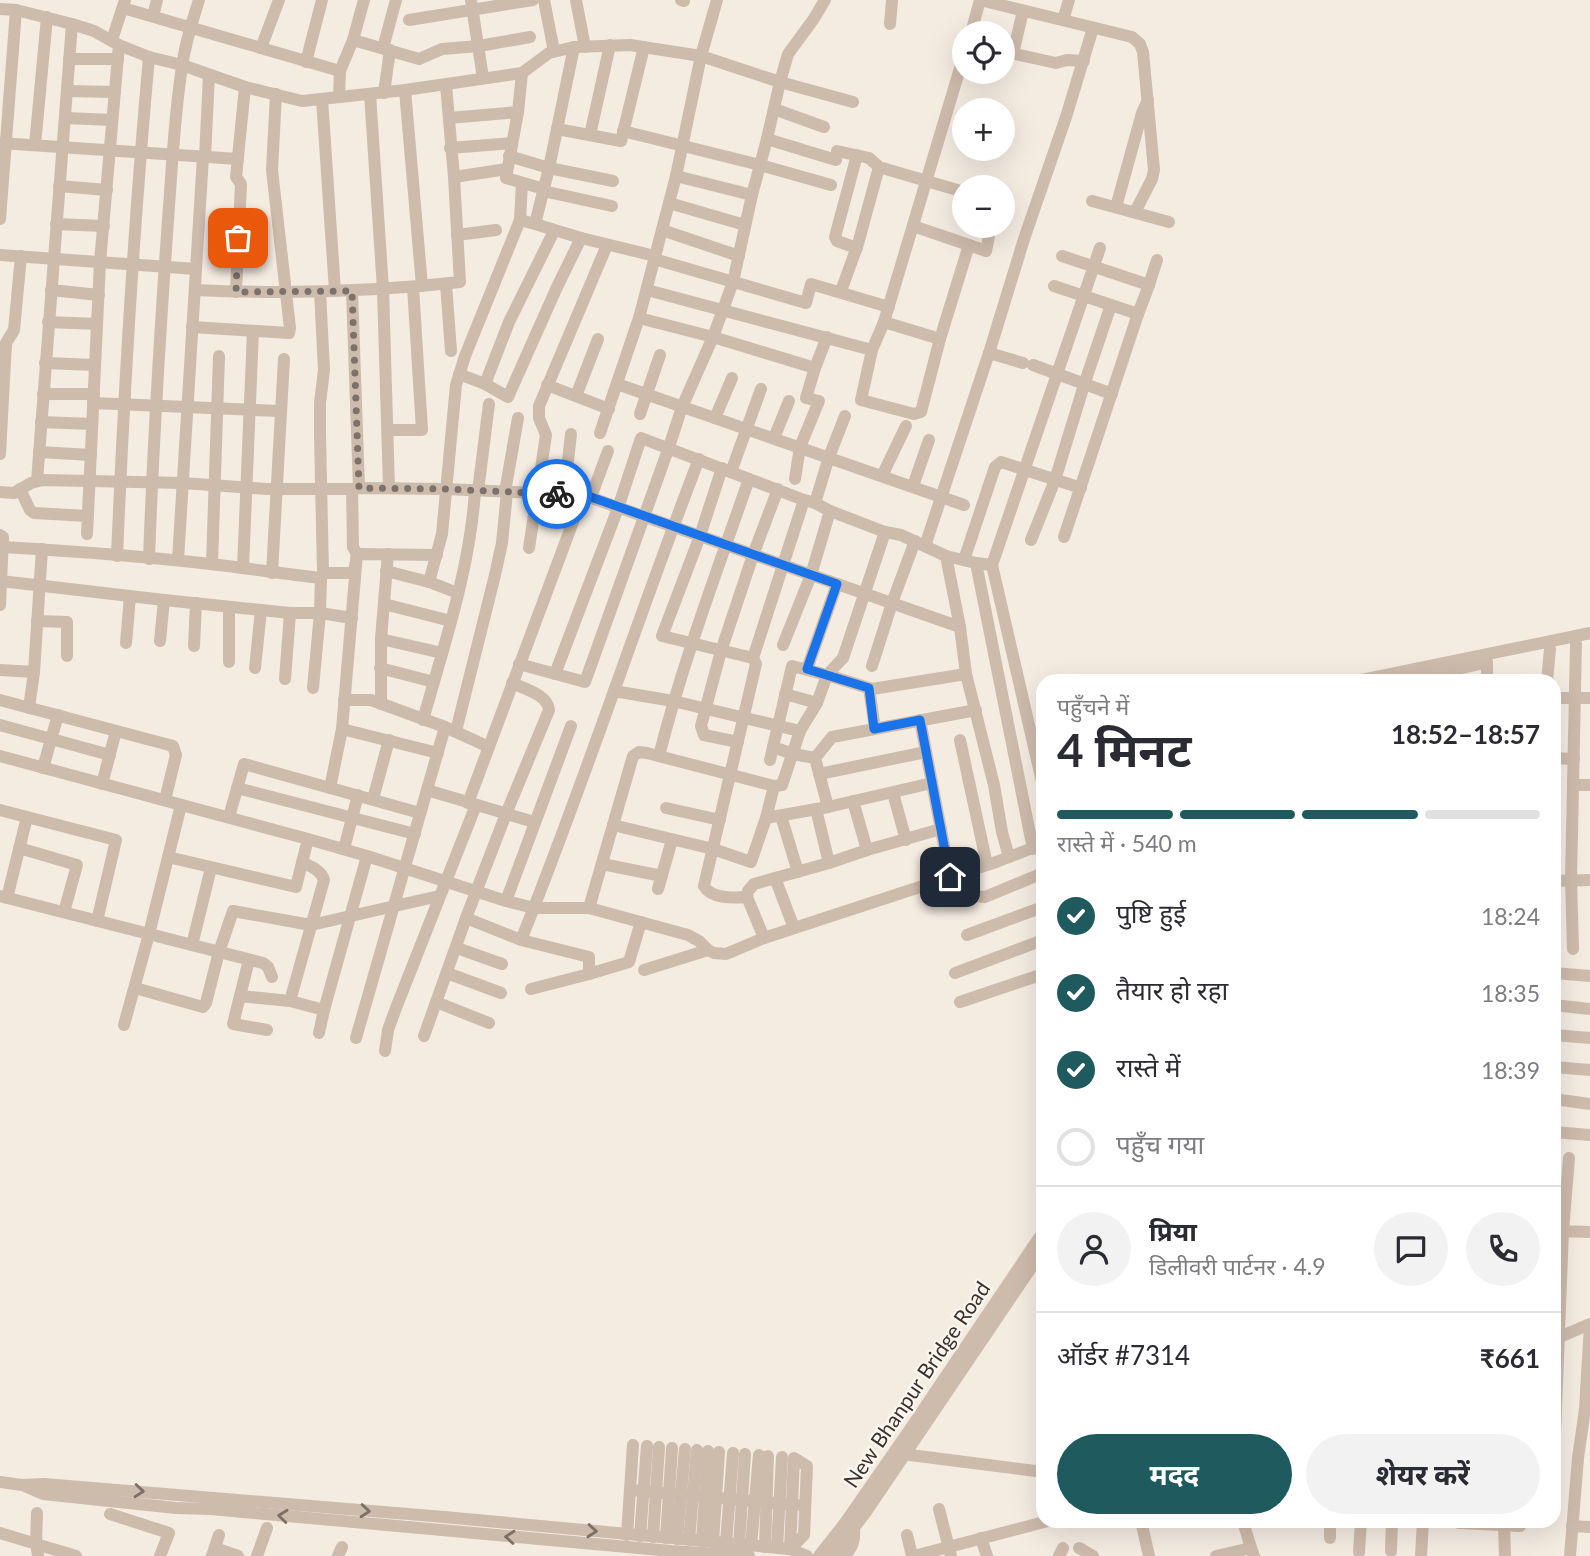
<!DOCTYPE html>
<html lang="hi">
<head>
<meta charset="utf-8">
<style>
	body { margin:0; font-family:Lato,"Noto Sans Devanagari",sans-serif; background:#f2f2f3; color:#2b2b33; height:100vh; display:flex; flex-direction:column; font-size:26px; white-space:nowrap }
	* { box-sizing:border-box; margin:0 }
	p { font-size:23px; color:#7c7c81 }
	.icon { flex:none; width:38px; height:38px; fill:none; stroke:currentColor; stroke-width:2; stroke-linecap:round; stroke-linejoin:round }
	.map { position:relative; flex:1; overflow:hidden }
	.side { position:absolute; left:1036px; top:674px; width:525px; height:854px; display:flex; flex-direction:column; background:#fff; border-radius:21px; box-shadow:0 7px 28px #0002 }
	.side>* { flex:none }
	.tools { position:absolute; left:952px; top:21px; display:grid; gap:14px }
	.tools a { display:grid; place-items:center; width:63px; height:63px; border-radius:50%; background:#fff; box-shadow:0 7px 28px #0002; font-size:35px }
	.pin { position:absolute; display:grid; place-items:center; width:60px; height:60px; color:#fff; margin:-30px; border-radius:14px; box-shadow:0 4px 10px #0006 }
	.courier { position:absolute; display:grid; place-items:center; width:70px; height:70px; margin:-35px; border:5px solid #1a73e8; border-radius:50%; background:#fff; color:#222; box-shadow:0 2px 9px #0007 }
	.headline em { font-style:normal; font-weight:700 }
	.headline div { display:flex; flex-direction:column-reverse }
	.headline { display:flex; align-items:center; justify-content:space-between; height:119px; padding:0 21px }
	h1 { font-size:46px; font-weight:700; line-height:52px }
	.bar { display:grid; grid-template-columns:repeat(4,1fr); gap:10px 7px; align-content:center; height:84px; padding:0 21px }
	.bar i { height:9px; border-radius:5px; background:#e1e1e2 }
	.bar .selected { background:#1f5a5e }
	.bar p { grid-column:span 4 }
	.line { display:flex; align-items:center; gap:18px; padding:0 21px; border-top:2px solid #e1e1e2 }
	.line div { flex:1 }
	.round { display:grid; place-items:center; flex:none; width:74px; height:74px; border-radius:37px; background:#f2f2f3 }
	ol { padding:0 21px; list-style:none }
	li { display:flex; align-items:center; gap:21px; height:77px }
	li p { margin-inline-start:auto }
	li .icon { padding:7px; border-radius:50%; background:#1f5a5e; color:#fff; stroke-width:4 }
	li:last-child { color:#7c7c81 }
	li i { width:38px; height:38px; border:4px solid #e1e1e2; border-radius:50% }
	.action { display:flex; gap:14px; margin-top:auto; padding:14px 21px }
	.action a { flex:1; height:80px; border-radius:42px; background:#1f5a5e; color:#fff; font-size:28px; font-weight:700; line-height:80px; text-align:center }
	.action a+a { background:#f2f2f3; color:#2b2b33 }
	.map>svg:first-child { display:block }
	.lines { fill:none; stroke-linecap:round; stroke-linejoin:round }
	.minor { stroke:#cdbbac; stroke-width:12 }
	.oneway { stroke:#7d6f65 }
	.done { stroke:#7c716b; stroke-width:7; stroke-dasharray:0 12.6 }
	.route { stroke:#1a73e8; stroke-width:9 }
	.labels { text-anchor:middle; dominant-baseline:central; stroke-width:5; stroke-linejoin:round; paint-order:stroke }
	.street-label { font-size:21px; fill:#3b302b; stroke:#fbf5ee }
</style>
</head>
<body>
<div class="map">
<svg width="1590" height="1556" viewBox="0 0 1590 1556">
	<rect width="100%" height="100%" fill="#f4ebe1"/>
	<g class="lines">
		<g class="minor">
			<polyline points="471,0 483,78"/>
			<polyline points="544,0 554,51"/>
			<polyline points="576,0 585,47"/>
			<polyline points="681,0 684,1"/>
			<polyline points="717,0 701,56 780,82 853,102"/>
			<polyline points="123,8 340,71"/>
			<polyline points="0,9 16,10 72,24 94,31 119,45 149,57 182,65 245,87 302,101 405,90 522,73 549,53 574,47 630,45 701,56 676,176 639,318 600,433"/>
			<polyline points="1023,11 1014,49 1015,54 1056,63 1067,60 1084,61"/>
			<polyline points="153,16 157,0"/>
			<polyline points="409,20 533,0"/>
			<polyline points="1063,20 1069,0"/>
			<polyline points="890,24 892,0"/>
			<polyline points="971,33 980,0 1132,37 1140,44 1143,52 1154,170 1152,179 1135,212"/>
			<polyline points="112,40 125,0"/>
			<polyline points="353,40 419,59 442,49 479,46 530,37"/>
			<polyline points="261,48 279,0"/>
			<polyline points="383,48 396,0"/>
			<polyline points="964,55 884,322 872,350 861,400 914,414 921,412 940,339 969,245 986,251 991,226"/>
			<polyline points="69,59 118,59"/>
			<polyline points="306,62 322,0"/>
			<polyline points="522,73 518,112 506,178 544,189"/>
			<polyline points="405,90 422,286"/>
			<polyline points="67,91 115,92"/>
			<polyline points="384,93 390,50"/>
			<polyline points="370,94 383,289 389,488"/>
			<polyline points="339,97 340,71 353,40 364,0"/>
			<polyline points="322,99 335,291"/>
			<polyline points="774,109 824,127"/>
			<polyline points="65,118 112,120"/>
			<polyline points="449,118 518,112"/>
			<polyline points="557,129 621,141 644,47"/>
			<polyline points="623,131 760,165 831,185"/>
			<polyline points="590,135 610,45"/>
			<polyline points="767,139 836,160"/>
			<polyline points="0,143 238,159"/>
			<polyline points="35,145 47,17"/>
			<polyline points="450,148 512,143"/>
			<polyline points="837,151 869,158 879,167 964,192"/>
			<polyline points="857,155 835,237 837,241 857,248"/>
			<polyline points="509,156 549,168 613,181"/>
			<polyline points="205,157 209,75"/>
			<polyline points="676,176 752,195"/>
			<polyline points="454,177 507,169"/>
			<polyline points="59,186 107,190"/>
			<polyline points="543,191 612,206"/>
			<polyline points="1092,201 1169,222"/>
			<polyline points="669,203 745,225"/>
			<polyline points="1116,207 1142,113 1148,100"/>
			<polyline points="0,219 16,10"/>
			<polyline points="520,220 522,183"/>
			<polyline points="56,224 104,226"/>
			<polyline points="535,224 581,238 655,256"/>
			<polyline points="913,226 969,245"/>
			<polyline points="662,230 739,256"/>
			<polyline points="457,235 496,230"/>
			<polyline points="0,255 196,269"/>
			<polyline points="1062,256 1149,285 1157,260"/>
			<polyline points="654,259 806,303 811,284 889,307"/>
			<polyline points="446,284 451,351"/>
			<polyline points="1054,286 1138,314"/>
			<polyline points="51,290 99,295"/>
			<path d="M195 290C283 294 372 292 460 282L454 177 446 85"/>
			<polyline points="647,290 872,350"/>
			<polyline points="352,291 359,488"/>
			<polyline points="841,291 858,244 879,167"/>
			<polyline points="236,292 241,184 236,177 245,87"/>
			<polyline points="639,318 713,337 815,368"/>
			<polyline points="48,322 97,324"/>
			<polyline points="884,322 940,339"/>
			<polyline points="192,327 289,333 290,328 272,170 276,94"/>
			<polyline points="989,353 1023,363"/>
			<polyline points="45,363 95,365"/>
			<polyline points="1033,365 1112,394"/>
			<polyline points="459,374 485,384 509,322 554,231"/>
			<polyline points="485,384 508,397 557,287 581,238"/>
			<polyline points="617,384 964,505"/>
			<polyline points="547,385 609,409"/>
			<polyline points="43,394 94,394"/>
			<polyline points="576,396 598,339"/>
			<polyline points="93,403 280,411"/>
			<polyline points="640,414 660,355"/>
			<polyline points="715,418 732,378"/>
			<polyline points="41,422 92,424"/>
			<polyline points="388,430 422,430 413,287"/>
			<polyline points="774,438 789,401"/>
			<polyline points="39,452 91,455"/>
			<polyline points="0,454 6,343 14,330 21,256"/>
			<path d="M722 468 700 536 662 636 753 658 756 664 704 886C711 899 733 898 747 897"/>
			<polyline points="731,472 761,389"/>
			<polyline points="882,476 906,426"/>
			<polyline points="795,479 800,447 819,401 806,398 815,368 827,337"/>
			<polyline points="37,481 72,24"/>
			<polyline points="913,486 929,440"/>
			<polyline points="20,489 30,510 34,513 88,516"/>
			<polyline points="478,491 489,404"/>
			<polyline points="0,492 14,493 31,483 43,480 183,483 267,489 352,489 359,488 445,489 583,495 960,627"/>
			<polyline points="505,492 518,418"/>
			<polyline points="564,495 571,434"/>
			<polyline points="591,497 608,451"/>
			<polyline points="815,503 829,457 845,416"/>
			<polyline points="87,534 100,262 119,45"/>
			<polyline points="0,535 3,537 0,605"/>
			<polyline points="1064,537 1138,314 1149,285"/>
			<polyline points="1031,540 1055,480 1084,385 1111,305"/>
			<polyline points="925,546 989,353 1024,239 1066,117 1093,28"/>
			<path d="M2 547C72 551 141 556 210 564 247 568 284 574 321 578"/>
			<polyline points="529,548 546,435 539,418 539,406 607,245"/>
			<path d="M117 556C124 389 134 223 149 57"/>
			<polyline points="946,556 960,627 966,674 994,785 1002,832 1009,857"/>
			<path d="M149 559C153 446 160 333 168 220 172 169 174 117 182 67 185 44 192 22 199 0"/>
			<polyline points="178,560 203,157"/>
			<polyline points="964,560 995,467 1001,462 1081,488"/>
			<polyline points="976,563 1033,849"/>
			<polyline points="212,564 219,356"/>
			<polyline points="243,568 253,331"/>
			<polyline points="386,571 429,582 458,593"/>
			<polyline points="272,573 284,359"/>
			<polyline points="323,573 354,573 357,554 437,555"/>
			<polyline points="1,581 164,600 290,613 320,613 352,618"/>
			<polyline points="429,582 442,534 456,385 465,356 520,220 535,224 549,168 574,47"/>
			<polyline points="384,604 451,621"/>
			<polyline points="37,621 67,622 67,656"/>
			<polyline points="381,639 442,653"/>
			<polyline points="160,641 164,600"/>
			<polyline points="126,643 130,596"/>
			<polyline points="783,645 811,575 830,511"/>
			<polyline points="194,646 196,603"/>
			<polyline points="753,658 804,500"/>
			<polyline points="229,662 229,607"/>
			<polyline points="519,664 585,682 669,447 682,407 713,337 733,282 752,195 767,139 780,82 788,54 813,20 825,0"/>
			<polyline points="872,666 892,603 915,541"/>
			<polyline points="255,668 261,610"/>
			<polyline points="380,668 434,682"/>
			<polyline points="807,669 837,584"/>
			<polyline points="0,670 34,672"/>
			<polyline points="555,674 618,508 641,438 804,500 815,503 830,511 885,532 901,535 946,556 976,563 992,565"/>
			<polyline points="285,679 290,613"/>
			<polyline points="1357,681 1590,633"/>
			<polyline points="1403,681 1480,664"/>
			<polyline points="1487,681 1487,662"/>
			<polyline points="1547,681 1550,649"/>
			<path d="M512 683C525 689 548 695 549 710L506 814 466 918 521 940C585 782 637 619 699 459"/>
			<polyline points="313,688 320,613 321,578 323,573 320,434 320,403 324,370 320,292"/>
			<polyline points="869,688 875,729"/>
			<polyline points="614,691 673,701 800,731"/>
			<polyline points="785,694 817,703"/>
			<polyline points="1554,698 1590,698"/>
			<polyline points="0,700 173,746 176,755 165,800"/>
			<polyline points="344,700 371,700 445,727 489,747"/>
			<polyline points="381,704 381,639 388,554"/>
			<polyline points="29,708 34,672 42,549"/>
			<path d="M423 720C444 645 470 569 475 491"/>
			<polyline points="920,720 950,877"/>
			<polyline points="0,725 110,755"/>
			<polyline points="342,729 438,753"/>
			<polyline points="456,731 495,575 502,543 507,492"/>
			<polyline points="960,740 987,865"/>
			<polyline points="738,742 704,735 701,726 721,651 753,555 778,489"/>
			<polyline points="773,747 793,754 815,758 828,807"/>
			<polyline points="0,756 308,839 367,856 506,901 534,908 589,908 688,935 699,941 708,950 714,953 726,954 764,938 996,862 1043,844"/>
			<path d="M659 756C683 661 717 571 749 479"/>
			<polyline points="815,758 832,737 976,710"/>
			<polyline points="1554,758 1574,759"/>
			<polyline points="770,760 792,666 827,675 872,689 966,674"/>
			<polyline points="43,768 58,715"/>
			<polyline points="819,774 926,752"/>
			<polyline points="102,784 116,731"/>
			<polyline points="1573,785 1590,785"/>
			<polyline points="1043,786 992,565 1100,248"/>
			<polyline points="237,788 415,834"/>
			<polyline points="330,788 342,729 357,554 353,547 352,489"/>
			<polyline points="427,790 534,822"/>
			<polyline points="893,793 906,840"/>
			<polyline points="373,799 389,740"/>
			<polyline points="853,801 867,850"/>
			<polyline points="468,803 583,495"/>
			<polyline points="666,808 720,820"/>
			<polyline points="816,809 829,863"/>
			<polyline points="0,810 116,840 97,921"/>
			<polyline points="781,816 798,872"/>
			<polyline points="229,817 244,764 420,813"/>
			<polyline points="766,818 828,807 932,783"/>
			<polyline points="613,825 713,849 751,862 766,818 774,786"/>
			<polyline points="19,848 77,865 64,912"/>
			<polyline points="344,849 358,795"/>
			<polyline points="168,857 296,887 308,839"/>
			<polyline points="602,864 662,876"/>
			<polyline points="974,869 971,888 976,896 985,897 1043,873"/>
			<polyline points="775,878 794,928"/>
			<polyline points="1554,881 1590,880"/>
			<polyline points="658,889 672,840"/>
			<polyline points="0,896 263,963 268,967 272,977"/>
			<polyline points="7,898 27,817"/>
			<polyline points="506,901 571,726"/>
			<polyline points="589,908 633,756 639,752 647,753 774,786 782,785 800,731 817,703 827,675 843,658 885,532"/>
			<polyline points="967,935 1043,907"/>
			<polyline points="764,938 747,897 748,891 754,884 829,863 867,850 941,829"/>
			<polyline points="521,940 589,957 589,974 629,962 641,922"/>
			<polyline points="192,945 211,868"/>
			<polyline points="457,948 502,964"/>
			<polyline points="1573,949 1571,880 1576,644"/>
			<polyline points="249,960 233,1024 267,1030"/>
			<polyline points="644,970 708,950"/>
			<polyline points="447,973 501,993"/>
			<polyline points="955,973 1043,940"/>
			<polyline points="1554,973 1590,976"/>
			<polyline points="135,988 203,1007 206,1003 219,952 233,911 311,925 439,896"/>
			<polyline points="531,989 589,974"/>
			<polyline points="240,996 290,1001 324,1010"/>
			<path d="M290 1001 324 880C321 870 311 867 302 862"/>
			<polyline points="436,1002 489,1023"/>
			<polyline points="960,1002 1043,974"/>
			<polyline points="1554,1005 1590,1009"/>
			<polyline points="124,1025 149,934 181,805"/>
			<polyline points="319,1033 324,1010 367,856"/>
			<polyline points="1554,1035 1590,1038"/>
			<polyline points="424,1036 466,918"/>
			<polyline points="356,1038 445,727"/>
			<polyline points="385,1051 388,1030 396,1008 476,805"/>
			<polyline points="1554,1067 1590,1070"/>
			<polyline points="1554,1099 1590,1104"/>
			<polyline points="1554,1132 1590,1135"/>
			<polyline points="1554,1231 1590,1232"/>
			<polyline points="1555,1339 1590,1324"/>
			<polyline points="906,1452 910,1455 1043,1472"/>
			<polygon points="794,1458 807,1466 804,1535 790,1549"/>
			<polyline points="1554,1459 1563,1231 1569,1158"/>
			<polyline points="0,1482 22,1485 44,1484 444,1517 790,1549 807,1556"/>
			<polyline points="25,1486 43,1494 176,1508 211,1509 671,1551 749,1556"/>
			<polyline points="630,1490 797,1505"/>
			<polyline points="939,1509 951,1556"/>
			<polyline points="37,1513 36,1543 38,1556"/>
			<polyline points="110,1514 169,1533 160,1556"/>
			<polyline points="1141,1521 1149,1556"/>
			<polyline points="1459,1521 1459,1523 1520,1526 1520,1521"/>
			<polyline points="1244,1525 1251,1548"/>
			<polyline points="1504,1525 1505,1556"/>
			<polyline points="1572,1526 1590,1527"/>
			<polyline points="0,1533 76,1556"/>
			<polyline points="627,1535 633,1445"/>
			<polyline points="907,1535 912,1556"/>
			<polyline points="640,1536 647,1446"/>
			<polyline points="653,1537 659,1447"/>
			<polyline points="666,1538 672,1448"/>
			<polyline points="981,1538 987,1556"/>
			<polyline points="1330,1538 1330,1521"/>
			<polyline points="677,1539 685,1449"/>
			<polyline points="689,1540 697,1450"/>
			<polyline points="702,1541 708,1451"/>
			<polyline points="713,1542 719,1452"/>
			<polyline points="726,1543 733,1453"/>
			<polyline points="739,1545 745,1454"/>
			<polyline points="751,1546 759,1455"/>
			<polyline points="765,1547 768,1456"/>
			<polyline points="215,1548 238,1556"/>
			<polyline points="777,1548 782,1457"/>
			<polyline points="1079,1548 1093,1556"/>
			<polyline points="1391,1551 1392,1521"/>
			<polyline points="1359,1552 1361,1521"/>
			<polyline points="212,1556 219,1535"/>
			<polyline points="257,1556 267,1528"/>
			<polyline points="338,1556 342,1547"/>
			<polyline points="819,1556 845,1523 911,1428 1043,1232"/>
			<polyline points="832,1556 866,1512 1043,1250"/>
			<path d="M845 1556C853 1546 855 1541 854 1528"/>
			<polyline points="914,1556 1048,1521"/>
			<polyline points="1059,1556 1063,1548"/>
			<polyline points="1216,1556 1251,1548 1254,1556"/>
			<polyline points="1421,1556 1423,1521"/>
			<polyline points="1570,1556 1578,1458 1585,1409 1590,1325"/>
		</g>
	</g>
	<defs><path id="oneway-chevron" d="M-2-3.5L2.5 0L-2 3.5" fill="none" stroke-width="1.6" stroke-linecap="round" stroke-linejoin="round" transform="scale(1.75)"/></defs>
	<g class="oneway">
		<use href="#oneway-chevron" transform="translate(139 1491) rotate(5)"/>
		<use href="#oneway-chevron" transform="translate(365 1511) rotate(5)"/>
		<use href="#oneway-chevron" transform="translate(283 1516) rotate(-174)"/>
		<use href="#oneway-chevron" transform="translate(592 1531) rotate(5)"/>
		<use href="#oneway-chevron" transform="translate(510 1537) rotate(-175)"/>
	</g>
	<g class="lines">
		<polyline class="done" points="238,238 236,292 352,291 359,488 445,489 557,494"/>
		<polyline class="route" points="557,494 591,497 837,584 807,669 869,688 874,729 920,720 950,877"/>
	</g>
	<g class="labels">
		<g class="street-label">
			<text transform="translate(916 1384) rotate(-56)">New Bhanpur Bridge Road</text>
		</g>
	</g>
</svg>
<div class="tools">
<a><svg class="icon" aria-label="locate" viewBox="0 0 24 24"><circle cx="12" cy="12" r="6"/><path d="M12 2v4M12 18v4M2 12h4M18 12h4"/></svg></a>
<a>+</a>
<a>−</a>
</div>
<div class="pin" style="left:238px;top:238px;background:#ea580c"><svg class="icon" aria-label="bag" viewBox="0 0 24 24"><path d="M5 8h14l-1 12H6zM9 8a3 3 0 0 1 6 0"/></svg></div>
<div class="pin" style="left:950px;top:877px;background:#1f2937"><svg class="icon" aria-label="home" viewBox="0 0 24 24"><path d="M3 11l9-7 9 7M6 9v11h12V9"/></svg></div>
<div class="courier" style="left:557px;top:494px"><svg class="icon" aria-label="bike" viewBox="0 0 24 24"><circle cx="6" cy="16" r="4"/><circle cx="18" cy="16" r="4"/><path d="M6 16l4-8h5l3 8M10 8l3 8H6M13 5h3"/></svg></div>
<section class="side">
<div class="headline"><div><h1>4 मिनट</h1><p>पहुँचने में</p></div><em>18:52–18:57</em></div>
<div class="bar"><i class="selected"></i><i class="selected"></i><i class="selected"></i><i></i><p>रास्ते में · 540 m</p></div>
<ol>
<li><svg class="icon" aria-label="check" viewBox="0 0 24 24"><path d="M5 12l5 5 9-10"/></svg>पुष्टि हुई<p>18:24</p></li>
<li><svg class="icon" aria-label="check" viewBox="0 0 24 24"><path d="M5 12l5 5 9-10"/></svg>तैयार हो रहा<p>18:35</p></li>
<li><svg class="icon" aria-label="check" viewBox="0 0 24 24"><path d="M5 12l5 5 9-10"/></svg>रास्ते में<p>18:39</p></li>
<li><i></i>पहुँच गया</li>
</ol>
<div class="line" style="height:126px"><a class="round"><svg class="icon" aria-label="person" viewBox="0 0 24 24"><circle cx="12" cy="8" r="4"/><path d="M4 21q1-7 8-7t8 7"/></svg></a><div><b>प्रिया</b><p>डिलीवरी पार्टनर · 4.9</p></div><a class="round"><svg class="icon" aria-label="chat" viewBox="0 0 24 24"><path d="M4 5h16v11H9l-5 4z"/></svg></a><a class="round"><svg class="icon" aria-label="phone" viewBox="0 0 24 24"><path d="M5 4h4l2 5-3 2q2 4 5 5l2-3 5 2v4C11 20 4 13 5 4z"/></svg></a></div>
<div class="line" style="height:91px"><div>ऑर्डर #7314</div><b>₹661</b></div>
<div class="action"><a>मदद</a><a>शेयर करें</a></div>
</section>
</div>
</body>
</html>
